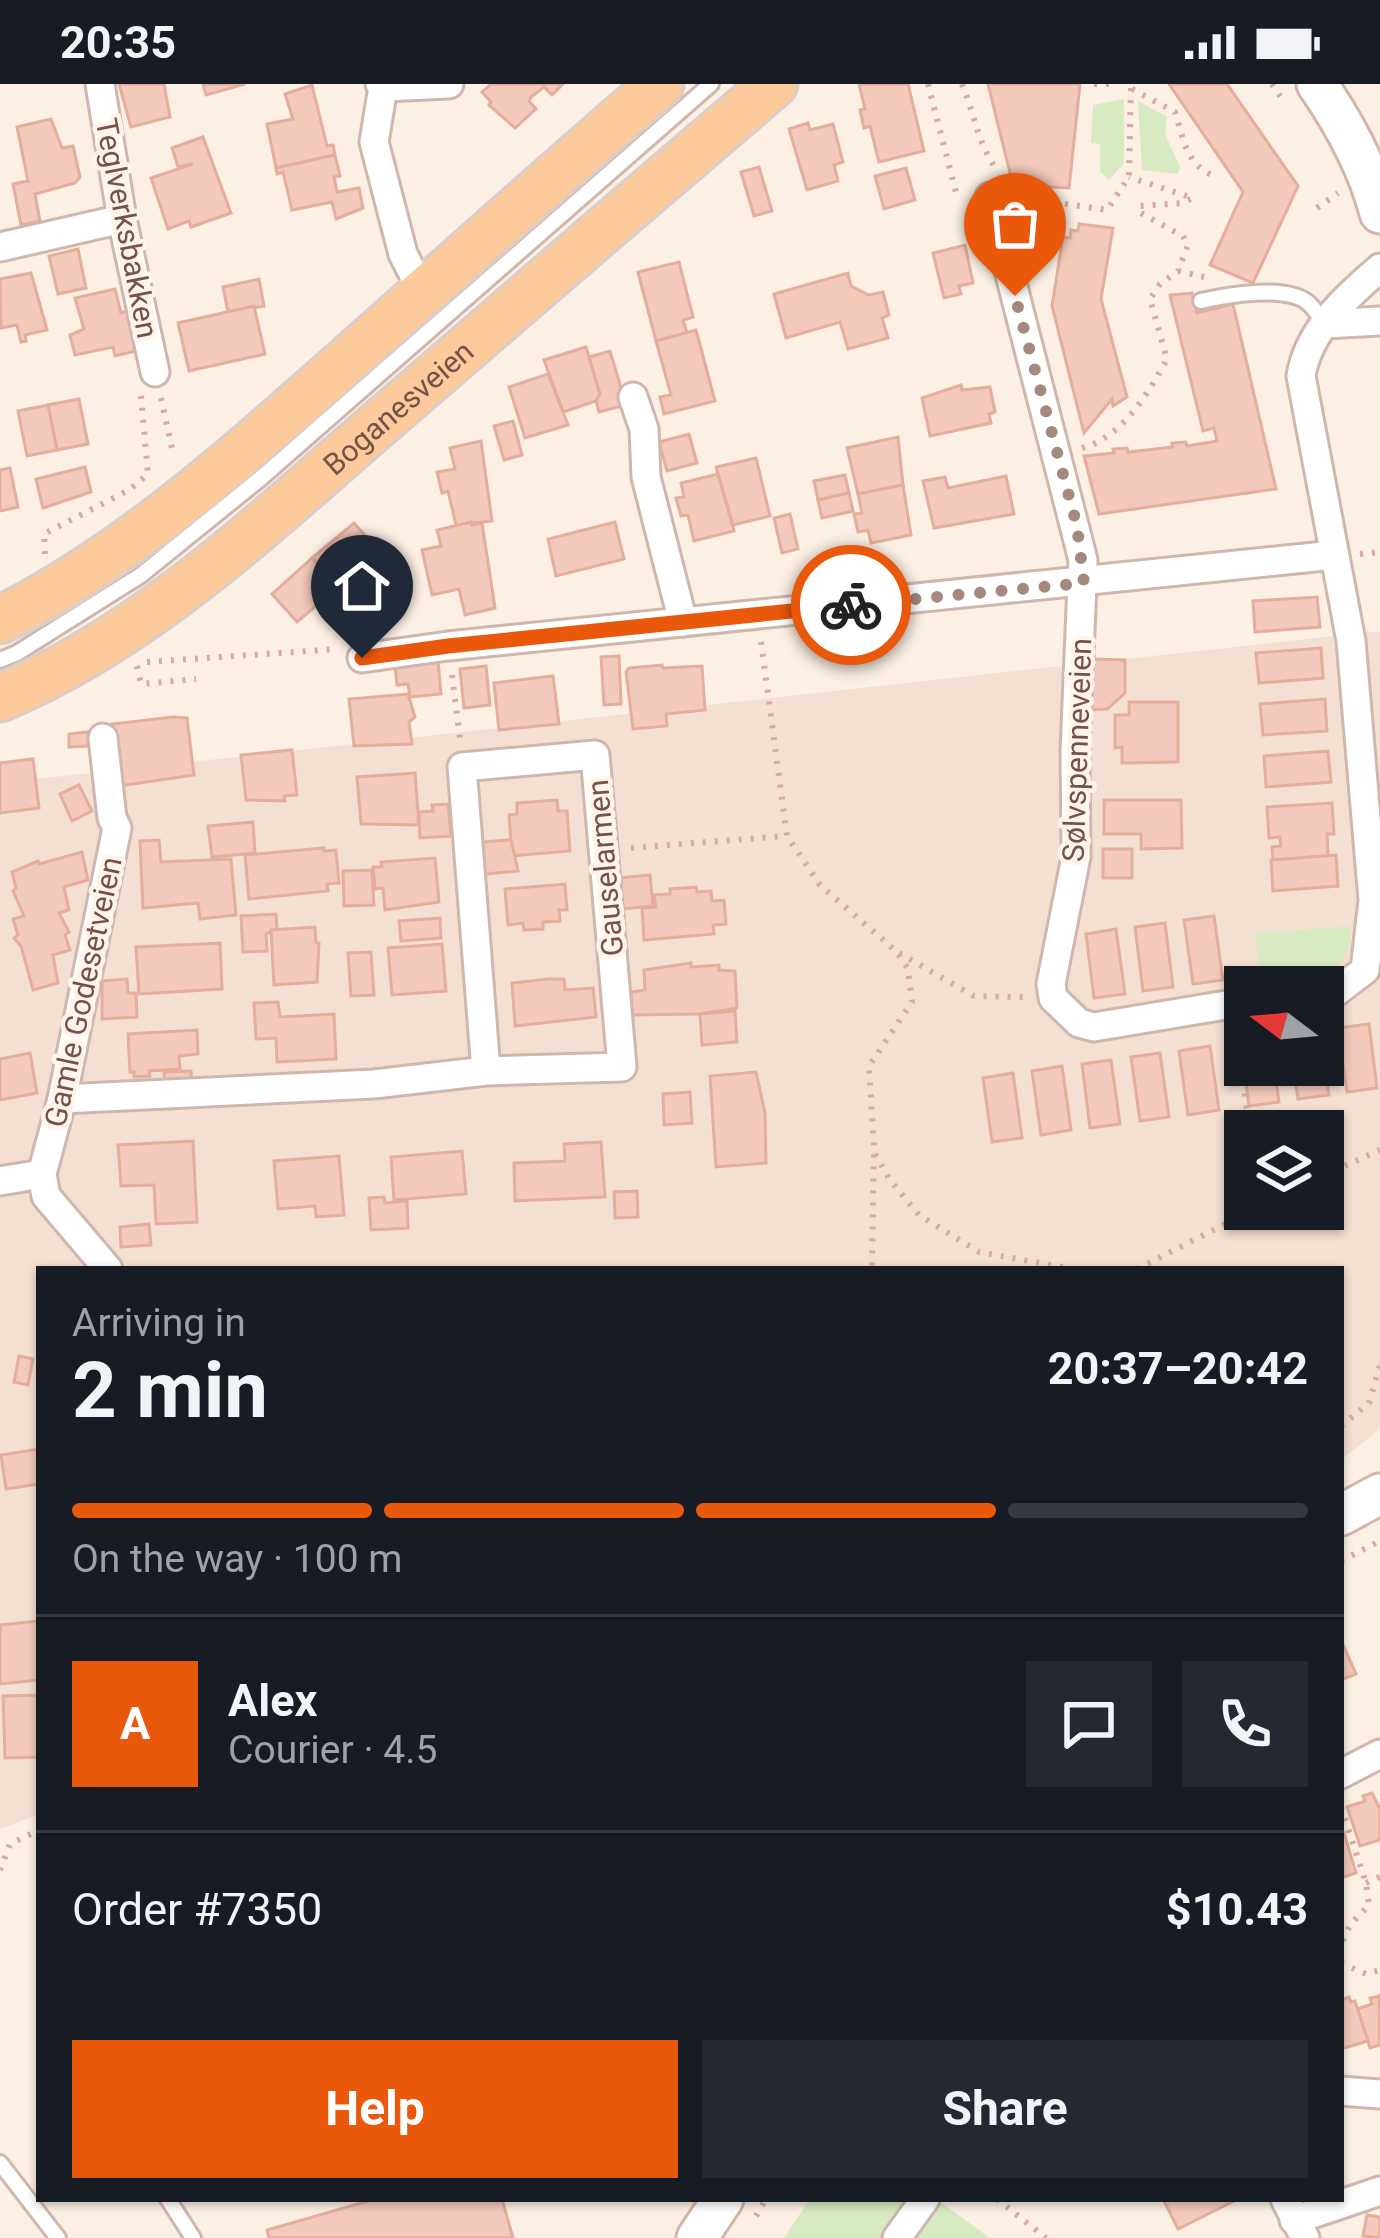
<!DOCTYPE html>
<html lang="en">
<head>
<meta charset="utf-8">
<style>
	body { margin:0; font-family:Roboto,sans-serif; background:#242831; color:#f1f3f6; height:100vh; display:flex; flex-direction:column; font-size:45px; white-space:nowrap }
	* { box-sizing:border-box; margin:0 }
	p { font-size:39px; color:#9ea1a6 }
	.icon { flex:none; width:66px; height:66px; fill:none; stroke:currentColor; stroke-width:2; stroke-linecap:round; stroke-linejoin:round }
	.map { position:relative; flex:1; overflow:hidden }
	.drawer { position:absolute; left:36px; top:1182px; width:1308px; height:936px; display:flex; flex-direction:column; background:#171b24; border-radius:0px; box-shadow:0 3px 9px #0004 }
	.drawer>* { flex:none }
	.needle { width:78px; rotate:286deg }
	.buttons { position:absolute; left:1224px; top:882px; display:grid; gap:24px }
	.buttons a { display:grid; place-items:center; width:120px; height:120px; border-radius:0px; background:#171b24; box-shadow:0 3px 9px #0004; font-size:60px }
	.pin { position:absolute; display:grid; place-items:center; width:102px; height:102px; color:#fff; margin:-123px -51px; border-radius:50% 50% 50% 0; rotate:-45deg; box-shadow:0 0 12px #0007 }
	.pin .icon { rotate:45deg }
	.courier { position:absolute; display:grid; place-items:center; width:120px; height:120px; margin:-60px; border:9px solid #ea580c; border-radius:50%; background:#fff; color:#222; box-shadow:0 3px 15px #0007 }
	.overview em { font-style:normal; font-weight:700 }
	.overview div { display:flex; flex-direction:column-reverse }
	.overview { display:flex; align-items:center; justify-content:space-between; height:204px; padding:0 36px }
	h1 { font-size:78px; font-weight:700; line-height:90px }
	.bar { display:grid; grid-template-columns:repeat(4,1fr); gap:18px 12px; align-content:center; height:144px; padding:0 36px }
	.bar i { height:15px; border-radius:9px; background:#363941 }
	.bar .on { background:#ea580c }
	.bar p { grid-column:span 4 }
	.line { display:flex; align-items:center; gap:30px; padding:0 36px; border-top:3px solid #363941 }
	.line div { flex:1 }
	.round { display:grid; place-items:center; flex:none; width:126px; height:126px; border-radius:0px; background:#242831 }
	.action { display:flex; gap:24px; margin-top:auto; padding:24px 36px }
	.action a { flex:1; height:138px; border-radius:0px; background:#ea580c; color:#fff; font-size:48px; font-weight:700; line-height:138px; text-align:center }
	.action a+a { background:#242831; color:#f1f3f6 }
	.status { display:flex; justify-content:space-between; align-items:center; height:84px; padding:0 60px; background:#171b24; direction:ltr }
	.status svg { height:33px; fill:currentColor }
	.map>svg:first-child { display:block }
	.residential { fill:#f4e0d2; fill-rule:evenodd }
	.green { fill:#d8eac2 }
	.building { fill:#f2c9bb; stroke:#e5ad9b; stroke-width:3 }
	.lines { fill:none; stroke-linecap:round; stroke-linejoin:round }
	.service-casing { stroke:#d0b7ad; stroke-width:20 }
	.minor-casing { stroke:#d0b7ad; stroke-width:33 }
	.secondary-casing { stroke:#d3b6aa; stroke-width:45 }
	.primary-casing { stroke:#d8cfcc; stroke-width:51 }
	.path { stroke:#d7ac9e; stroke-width:6; stroke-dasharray:3 9; stroke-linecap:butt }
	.service { stroke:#fff; stroke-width:14 }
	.minor { stroke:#fff; stroke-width:27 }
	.secondary { stroke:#fff; stroke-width:39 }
	.primary { stroke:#fcca9b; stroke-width:45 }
	.done { stroke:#a4897f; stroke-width:12; stroke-dasharray:0 21.6 }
	.route { stroke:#ea580c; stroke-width:15 }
	.labels { text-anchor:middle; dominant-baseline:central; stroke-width:9; stroke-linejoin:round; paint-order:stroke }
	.street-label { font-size:30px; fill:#755249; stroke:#fff4ea }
</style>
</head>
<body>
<div class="status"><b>20:35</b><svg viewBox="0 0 49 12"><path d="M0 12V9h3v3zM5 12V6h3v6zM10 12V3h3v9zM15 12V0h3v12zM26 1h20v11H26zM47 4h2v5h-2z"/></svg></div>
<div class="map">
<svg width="1380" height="2154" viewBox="0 0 1380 2154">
	<rect width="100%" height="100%" fill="#fcefe3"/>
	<path class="residential" d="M1380 547V1345L1341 1376V1185H39V1730L0 1745V699ZM1245 903H1323V981H1245ZM1245 1047H1323V1125H1245Z"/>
	<g class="green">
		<polygon points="1124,15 1124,79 1109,96 1100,87 1100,60 1091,59 1093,21"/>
		<polygon points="1138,17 1167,33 1165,50 1180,83 1178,90 1142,86"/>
		<path d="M1351 842C1350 900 1307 903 1261 903L1255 849Z"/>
		<polygon points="810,2115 936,2115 990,2154 784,2154"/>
	</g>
	<g class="building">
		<polygon points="119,0 164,0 170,33 131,43"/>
		<polygon points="203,0 245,0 206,11"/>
		<polygon points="491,0 563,0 552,11 544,3 531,13 529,17 536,25 515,44 489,21 491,18 482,8"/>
		<polygon points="859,0 908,0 924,67 879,78 870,42 864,44 860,26 865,25"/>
		<polygon points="988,0 1080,0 1069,104 1013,101"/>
		<polygon points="1169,0 1227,0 1298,102 1253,199 1210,181 1243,108"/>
		<polygon points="312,1 327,62 333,61 335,71 276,84 267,40 293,35 285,10"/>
		<polygon points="51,35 62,64 73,62 80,93 75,99 35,110 40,137 21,141 13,100 28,97 17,43"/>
		<polygon points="808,39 810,46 833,40 843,78 834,81 838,97 807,106 789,45"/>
		<polygon points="203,53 231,129 191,143 189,137 168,145 151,94 193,80 178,83 172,64"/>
		<polygon points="335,71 340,92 334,93 337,108 359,104 363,124 336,135 332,118 292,126 283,88 277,90 276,84"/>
		<polygon points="759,83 772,127 754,132 741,88"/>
		<polygon points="906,84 915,116 884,125 875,92"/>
		<polygon points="1079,140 1113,144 1101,215 1127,313 1113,322 1112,315 1084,349 1052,222 1063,153 1070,154 1071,146 1078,147"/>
		<polygon points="965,161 973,199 959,202 961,210 944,214 933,169"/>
		<polygon points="78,165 86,204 58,210 49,172"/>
		<polygon points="679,178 693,233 683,236 687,249 656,257 638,188"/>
		<polygon points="31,189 47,246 25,251 26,257 21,258 17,241 1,244 0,195"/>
		<polygon points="848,189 851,202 869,211 883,208 889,231 882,234 888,254 848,265 840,238 786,254 774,210"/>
		<polygon points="259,195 264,222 228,228 223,203"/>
		<polygon points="115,205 121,229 131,226 140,266 115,272 113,263 75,271 70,251 84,245 75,214"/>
		<polygon points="1192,209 1197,229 1233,220 1276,405 1099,430 1084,372 1114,369 1113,365 1127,364 1128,368 1173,363 1172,359 1186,358 1187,362 1217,357 1214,344 1203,347 1170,211"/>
		<polygon points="254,222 265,270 189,287 178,239"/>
		<polygon points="696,246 715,317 664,330 660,313 671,311 656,257"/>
		<polygon points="586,263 600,310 596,317 563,328 544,276"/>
		<polygon points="610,267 626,321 599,328 596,317 600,310 589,273"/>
		<polygon points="548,290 568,341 525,354 509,303"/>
		<polygon points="961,301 962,306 990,303 995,328 989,330 991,339 930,352 922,314"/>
		<polygon points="79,315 88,360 57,366 48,321"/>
		<polygon points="48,321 57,366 27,372 18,327"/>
		<polygon points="513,337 522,371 504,376 494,342"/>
		<polygon points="689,350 697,379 667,387 659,358"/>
		<polygon points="898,353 903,401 858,410 847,364"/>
		<polygon points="481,357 492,437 456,441 448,407 442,409 437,388 455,385 450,364"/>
		<polygon points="756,374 770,432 733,441 716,383"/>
		<polygon points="85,383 91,408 43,424 36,395"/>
		<polygon points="10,384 18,423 0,427 0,386"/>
		<polygon points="718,390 734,447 694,457 688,431 681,432 676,414 684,413 681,399"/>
		<polygon points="845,391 849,409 818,416 814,397"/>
		<polygon points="1006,392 1014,430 934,444 923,397 945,393 948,404"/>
		<polygon points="903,401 911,451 871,459 868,446 858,448 854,430 862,429 858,410"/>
		<polygon points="849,409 853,427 822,434 818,416"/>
		<polygon points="790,430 798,465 782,469 774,434"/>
		<polygon points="471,438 472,441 482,439 495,524 465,531 459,505 432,511 422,466 441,462 437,446"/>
		<polygon points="615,438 624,475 556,492 548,455"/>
		<polygon points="354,439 378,466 338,503 312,474"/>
		<polygon points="312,474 338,503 297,538 272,510"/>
		<polygon points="1317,513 1320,543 1255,548 1253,517"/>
		<polygon points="1321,564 1323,594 1259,599 1256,569"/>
		<polygon points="619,572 621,620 604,621 601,573"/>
		<polygon points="1089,575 1125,576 1125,609 1107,625 1089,626"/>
		<polygon points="438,577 441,610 410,613 408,600 397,601 395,581"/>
		<polygon points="662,581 663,584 702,582 705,626 666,630 667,642 633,645 626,588 629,584"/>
		<polygon points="486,582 490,621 464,624 460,585"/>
		<polygon points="553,592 559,640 499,646 494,599"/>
		<polygon points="408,610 415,633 409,638 412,660 354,662 349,615"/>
		<polygon points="1325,615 1327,647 1263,651 1260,620"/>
		<polygon points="1129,618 1178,618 1178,678 1122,679 1122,663 1115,664 1115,631 1129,631"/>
		<polygon points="173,633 187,634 194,691 119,702 112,640"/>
		<polygon points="88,648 88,662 69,663 69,650"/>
		<polygon points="292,666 297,711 284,712 285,717 246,716 241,671"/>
		<polygon points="1328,667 1331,698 1266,703 1264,672"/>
		<polygon points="33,675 39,724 0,729 0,679"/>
		<polygon points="415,689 419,741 361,740 357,693"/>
		<polygon points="79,701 92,727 72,737 60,710"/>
		<polygon points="557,716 558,727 567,727 570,767 512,772 509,731 517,730 517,719"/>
		<polygon points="1104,716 1181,716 1182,764 1141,765 1141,750 1104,750"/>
		<polygon points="1332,719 1334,750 1327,750 1328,772 1273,776 1272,763 1281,762 1280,753 1269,754 1267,723"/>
		<polygon points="448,720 451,752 420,754 419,728 433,727 432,721"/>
		<polygon points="253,738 255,769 212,773 208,742"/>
		<polygon points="159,756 161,778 231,775 236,831 200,835 198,819 143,824 140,757"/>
		<polygon points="511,756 518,787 485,790 483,758"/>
		<polygon points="324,764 324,767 336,766 339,799 327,800 328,807 249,815 245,771"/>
		<rect x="1103" y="765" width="29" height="29"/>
		<polygon points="82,768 88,796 64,803 69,826 59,829 69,848 65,851 70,866 53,871 58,899 33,906 21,862 14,854 18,851 13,835 24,832 13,807 16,804 12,788 38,777 39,780"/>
		<polygon points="1336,771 1338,802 1273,807 1271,776"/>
		<polygon points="435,774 439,818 385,826 383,804 375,805 373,783 382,783 381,778"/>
		<polygon points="372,786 374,821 344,822 343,787"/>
		<polygon points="650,791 653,822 621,825 618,794"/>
		<polygon points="565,800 567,826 559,826 560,837 543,838 543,845 524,846 523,839 508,841 505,805"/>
		<polygon points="696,803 697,808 711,807 712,817 724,816 726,840 713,841 714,850 644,856 642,824 656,823 654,811 670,810 670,805"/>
		<polygon points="276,830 277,845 266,850 267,867 243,868 241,832"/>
		<polygon points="1214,832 1223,896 1193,900 1184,836"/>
		<polygon points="440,834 441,854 401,857 399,837"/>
		<polygon points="1165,839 1173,903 1143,907 1135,843"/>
		<polygon points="315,843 316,859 319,859 317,898 274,901 271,846"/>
		<polygon points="1116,845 1125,910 1094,914 1086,850"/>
		<polygon points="220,859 222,905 139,910 136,863"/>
		<polygon points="442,860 446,907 392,911 388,864"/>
		<polygon points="371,868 374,911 351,912 348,869"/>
		<polygon points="691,879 691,883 719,881 719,886 735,887 737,924 700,930 632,931 631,908 645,906 644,886"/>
		<polygon points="127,895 128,909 136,909 137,933 102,935 102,897"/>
		<polygon points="548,895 564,895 565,906 593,904 596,933 515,942 512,899"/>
		<polygon points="278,918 280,933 334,930 336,975 277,978 276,954 256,955 254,919"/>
		<polygon points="735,927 737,958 702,961 700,930"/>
		<polygon points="1369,940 1377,1004 1347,1008 1338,944"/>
		<polygon points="197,946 198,970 179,972 180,985 149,987 150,992 134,993 134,988 130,988 128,950"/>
		<polygon points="1245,957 1245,981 1274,981 1279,1018 1249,1022 1240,958"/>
		<polygon points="1210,962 1219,1026 1188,1031 1179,967"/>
		<polygon points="30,969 37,1009 0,1016 0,975"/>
		<polygon points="1160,969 1169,1033 1140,1037 1131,973"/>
		<polygon points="1323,973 1329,1011 1298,1015 1293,981 1323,981"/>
		<polygon points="1111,976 1120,1040 1090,1044 1082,980"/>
		<polygon points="1062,982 1071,1046 1041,1051 1032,987"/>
		<polygon points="191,987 192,1001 165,1002 164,988"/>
		<polygon points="756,988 765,1029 766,1079 716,1083 710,992"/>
		<polygon points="1013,989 1022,1054 992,1058 983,994"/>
		<polygon points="690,1008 692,1039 664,1041 663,1010"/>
		<polygon points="193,1057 197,1138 156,1140 154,1101 121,1102 118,1061"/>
		<polygon points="601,1058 605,1113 515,1117 514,1079 565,1077 564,1060"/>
		<polygon points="462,1067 466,1110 394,1116 391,1073"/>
		<polygon points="339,1072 344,1131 316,1133 315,1122 278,1125 274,1077"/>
		<polygon points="637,1107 638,1133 615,1134 614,1108"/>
		<polygon points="384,1113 385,1119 407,1117 408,1144 371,1146 369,1114"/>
		<polygon points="149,1140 151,1161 121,1163 120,1143"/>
		<polygon points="19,1272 33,1275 28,1301 14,1298"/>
		<polygon points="39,1365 39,1400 6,1405 1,1371"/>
		<polygon points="39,1537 39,1596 0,1600 0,1541"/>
		<polygon points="1341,1556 1356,1590 1341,1596"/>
		<polygon points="39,1611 39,1673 5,1674 3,1612"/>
		<polygon points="1372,1709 1380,1725 1380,1756 1360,1762 1347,1723 1365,1717 1363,1712"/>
		<polygon points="1344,1749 1356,1789 1341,1794 1341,1750"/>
		<polygon points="1379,1912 1380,1961 1370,1964 1357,1925 1372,1920 1370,1914"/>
		<polygon points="1349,1913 1351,1918 1355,1917 1368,1957 1341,1965 1341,1916"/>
		<polygon points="502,2115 513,2154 269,2154 267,2146 375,2115"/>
		<polygon points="1163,2115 1238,2115 1178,2145"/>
		<polygon points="1367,2131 1380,2133 1380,2154 1363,2152"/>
	</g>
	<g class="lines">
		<g class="service-casing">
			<g id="service">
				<path d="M1201 217C1227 211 1284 201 1307 218 1314 223 1320 234 1325 240"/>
				<polyline points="0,576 17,569 141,491 261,394 711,0"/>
				<polyline points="0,2079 58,2154"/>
				<polyline points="168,2115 193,2154"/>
			</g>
		</g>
		<g class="minor-casing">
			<g id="minor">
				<polyline points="100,0 122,135 155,288"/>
				<polyline points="380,0 383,3 374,58 403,170 423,209"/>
				<polyline points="383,3 449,0"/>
				<polyline points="990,113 1083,476 1075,667 1076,773 1051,900 1053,914 1079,939 1094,943 1232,920 1245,921"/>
				<polyline points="0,163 122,135"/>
				<polyline points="1325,240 1380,237"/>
				<polyline points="633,313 644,345 646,393 683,538"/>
				<polyline points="362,574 448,562 1334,471"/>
				<path d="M1323 918 1365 886 1373 816 1351 557 1301 292C1308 247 1346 213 1380 184"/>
				<polyline points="62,1015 374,1000 486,987 622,983 595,671 462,683 486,987"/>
				<polyline points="42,1090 62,1015 117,744 112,734 103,654"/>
				<polyline points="0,1097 42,1090 46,1112 108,1185"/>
				<polyline points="1341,1690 1380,1670"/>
				<polyline points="1341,2007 1380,2010"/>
				<polyline points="1285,2115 1305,2154"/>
				<polyline points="1294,2136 1380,2107"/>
				<polyline points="897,2154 925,2115"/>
			</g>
		</g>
		<g class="secondary-casing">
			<g id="secondary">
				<path d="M1317 0C1344 39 1368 83 1380 129"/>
				<polyline points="1341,1431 1380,1410"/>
				<polyline points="697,2154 723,2115"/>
			</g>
		</g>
		<g class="primary-casing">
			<g id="primary">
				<path d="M0 536C126 473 232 378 337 285 444 190 551 94 660 0"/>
				<path id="s1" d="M0 614C148 552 268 435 388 332 516 221 645 110 774 0"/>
			</g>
		</g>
		<g class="path">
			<polyline points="928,0 958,116"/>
			<path d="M962 0C976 34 976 56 998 88"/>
			<polyline points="1094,0 1117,0"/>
			<polyline points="1272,0 1284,18"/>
			<path d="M1132 5 1175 28C1183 54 1186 81 1214 92"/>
			<polyline points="1020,110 1053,112 1060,119 1107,126 1129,93 1131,0"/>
			<polyline points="1317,124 1338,109"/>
			<polyline points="1178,187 1204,193"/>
			<polyline points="161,314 173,369"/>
			<path d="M1082 364C1121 354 1148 310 1167 275L1150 215 1160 200 1178 187 1188 161 1183 152 1139 128 1140 122 1182 119 1193 114 1129 93"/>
			<polyline points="45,470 44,450 129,406 148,390 141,311"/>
			<polyline points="1360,470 1380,468"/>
			<polyline points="761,558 787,752 820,801 897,868 908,885 912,918 869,982 874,1061 872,1185"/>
			<polyline points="147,578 338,565"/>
			<polyline points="137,582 141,600 196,595"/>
			<polyline points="452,591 460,655"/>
			<polyline points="631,764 785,752"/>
			<polyline points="899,869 974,912 1025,913"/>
			<polyline points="1236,950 1250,1047"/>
			<polyline points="875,1070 890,1096 919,1131 979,1168 1074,1185"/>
			<polyline points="1323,1092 1380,1066"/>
			<polyline points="1137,1185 1255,1125"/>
			<polyline points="1341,1342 1369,1319 1380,1281"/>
			<polyline points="1341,1477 1380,1457"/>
			<polyline points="1341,1723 1366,1799 1369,1821 1350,1841 1341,1861"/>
			<polyline points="0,1786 10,1760 39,1746"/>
			<polyline points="1366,1799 1380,1793"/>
			<polyline points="1341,1879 1366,1890 1380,1886"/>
			<polyline points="997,2115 1046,2154"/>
			<polyline points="756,2132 766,2115"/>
		</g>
		<use href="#service" class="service"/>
		<use href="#minor" class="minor"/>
		<use href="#secondary" class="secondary"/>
		<use href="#primary" class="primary"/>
	</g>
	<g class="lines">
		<polyline class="done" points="851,521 1084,499 1077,442 1015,212"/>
		<polyline class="route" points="362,574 448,562 851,521"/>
	</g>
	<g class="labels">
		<g class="street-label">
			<text transform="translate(127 144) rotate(79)">Teglverksbakken</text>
			<text stroke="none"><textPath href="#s1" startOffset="495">Boganesveien</textPath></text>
			<text transform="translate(1077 666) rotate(-88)">Sølvspenneveien</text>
			<text transform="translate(605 784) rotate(-95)">Gauselarmen</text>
			<text transform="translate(83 908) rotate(-78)">Gamle Godesetveien</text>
		</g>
	</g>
</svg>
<div class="buttons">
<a><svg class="needle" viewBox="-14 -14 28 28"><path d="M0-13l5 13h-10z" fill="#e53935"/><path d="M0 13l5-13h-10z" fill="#9ea1a6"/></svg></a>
<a><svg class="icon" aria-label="layers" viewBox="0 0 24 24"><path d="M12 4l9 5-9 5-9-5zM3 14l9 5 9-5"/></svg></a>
</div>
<div class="pin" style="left:1015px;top:212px;background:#ea580c"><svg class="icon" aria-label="bag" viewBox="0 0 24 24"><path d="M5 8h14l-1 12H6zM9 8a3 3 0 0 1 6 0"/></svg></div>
<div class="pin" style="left:362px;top:574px;background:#1f2937"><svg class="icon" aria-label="home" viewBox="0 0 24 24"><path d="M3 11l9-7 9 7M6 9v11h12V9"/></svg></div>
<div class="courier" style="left:851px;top:521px"><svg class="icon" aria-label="bike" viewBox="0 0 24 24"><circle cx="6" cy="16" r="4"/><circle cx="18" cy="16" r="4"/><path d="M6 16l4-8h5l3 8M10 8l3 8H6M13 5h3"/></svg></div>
<section class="drawer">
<div class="overview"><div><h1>2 min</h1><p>Arriving in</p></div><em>20:37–20:42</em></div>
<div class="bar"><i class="on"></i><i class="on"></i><i class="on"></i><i></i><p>On the way · 100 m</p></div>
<div class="line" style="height:216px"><b class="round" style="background:#ea580c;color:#fff">A</b><div><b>Alex</b><p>Courier · 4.5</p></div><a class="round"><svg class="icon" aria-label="chat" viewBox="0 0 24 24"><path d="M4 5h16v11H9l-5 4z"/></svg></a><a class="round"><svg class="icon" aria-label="phone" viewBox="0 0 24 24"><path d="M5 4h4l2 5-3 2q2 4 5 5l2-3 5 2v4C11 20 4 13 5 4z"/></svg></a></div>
<div class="line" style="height:156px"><div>Order #7350</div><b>$10.43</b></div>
<div class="action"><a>Help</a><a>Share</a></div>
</section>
</div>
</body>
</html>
